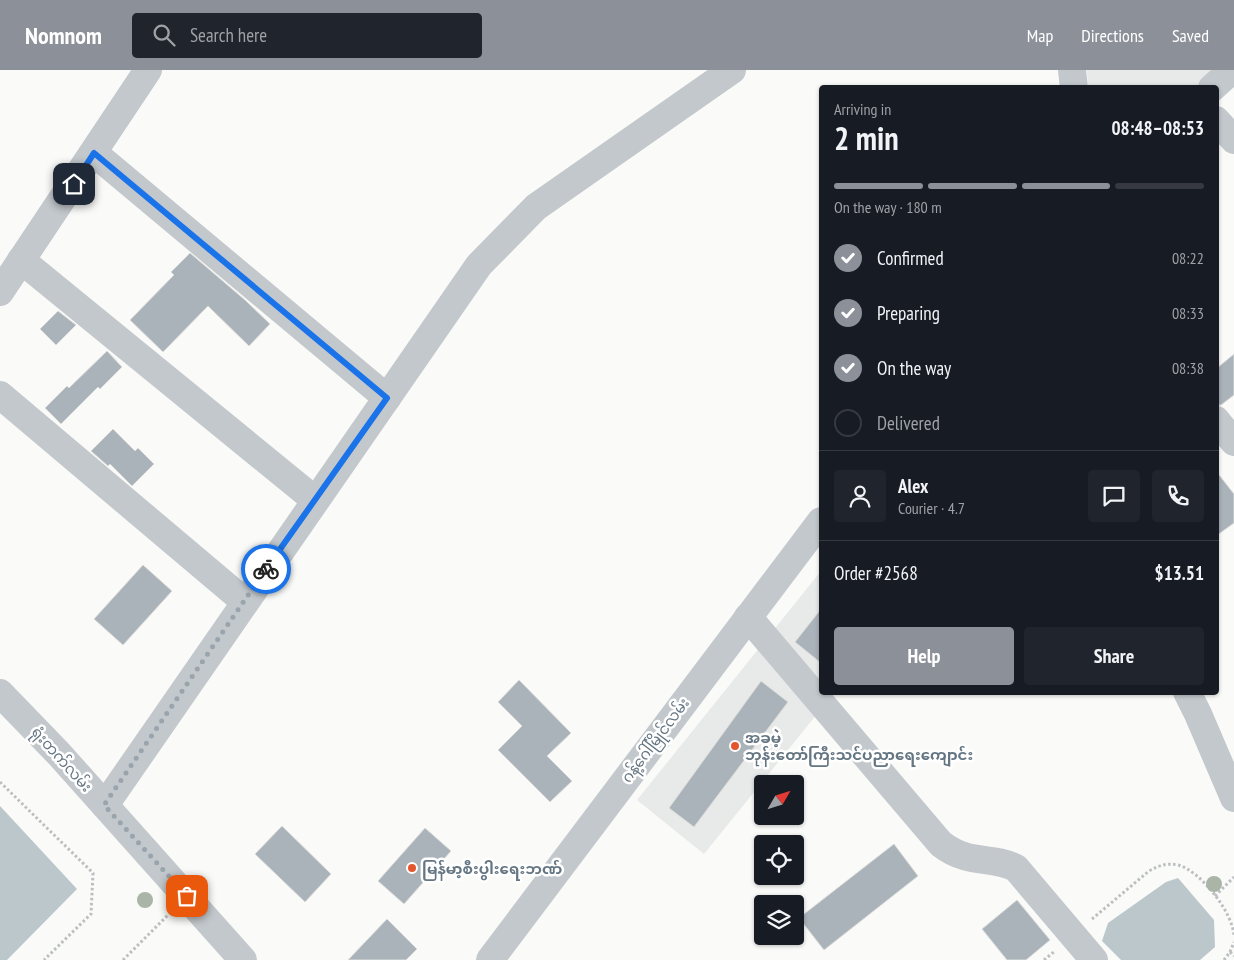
<!DOCTYPE html>
<html lang="en">
<head>
<meta charset="utf-8">
<style>
	body { margin:0; font-family:"PT Sans Narrow","Noto Sans Myanmar",sans-serif; background:#20242c; color:#f1f3f6; height:100vh; display:flex; flex-direction:column; font-size:19px; white-space:nowrap }
	* { box-sizing:border-box; margin:0 }
	p { font-size:16px; color:#9ea1a6 }
	.icon { flex:none; width:28px; height:28px; fill:none; stroke:currentColor; stroke-width:2; stroke-linecap:round; stroke-linejoin:round }
	.map { position:relative; flex:1; overflow:hidden }
	.sheet { position:absolute; left:819px; top:15px; width:400px; height:610px; display:flex; flex-direction:column; background:#171b24; border-radius:5px; box-shadow:0 1px 4px #0004 }
	.sheet>* { flex:none }
	.needle { width:32px; rotate:51deg }
	.fabs { position:absolute; left:754px; top:705px; display:grid; gap:10px }
	.fabs a { display:grid; place-items:center; width:50px; height:50px; border-radius:5px; background:#171b24; box-shadow:0 1px 4px #0004; font-size:25px }
	.pin { position:absolute; display:grid; place-items:center; width:42px; height:42px; color:#fff; margin:-21px; border-radius:10px; box-shadow:0 2px 8px #0006 }
	.courier { position:absolute; display:grid; place-items:center; width:50px; height:50px; margin:-25px; border:4px solid #1a73e8; border-radius:50%; background:#fff; color:#222; box-shadow:0 1px 6px #0007 }
	.headline em { font-style:normal; font-weight:600 }
	.headline div { display:flex; flex-direction:column-reverse }
	.headline { display:flex; align-items:center; justify-content:space-between; height:85px; padding:0 15px }
	h1 { font-size:32px; font-weight:600; line-height:38px }
	.bar { display:grid; grid-template-columns:repeat(4,1fr); gap:8px 5px; align-content:center; height:60px; padding:0 15px }
	.bar i { height:6px; border-radius:4px; background:#363941 }
	.bar .active { background:#8c9099 }
	.bar p { grid-column:span 4 }
	.line { display:flex; align-items:center; gap:12px; padding:0 15px; border-top:1px solid #363941 }
	.line div { flex:1 }
	.round { display:grid; place-items:center; flex:none; width:52px; height:52px; border-radius:5px; background:#20242c }
	ol { padding:0 15px; list-style:none }
	li { display:flex; align-items:center; gap:15px; height:55px }
	li p { margin-inline-start:auto }
	li .icon { padding:5px; border-radius:50%; background:#8c9099; color:#fff; stroke-width:4 }
	li:last-child { color:#9ea1a6 }
	li i { width:28px; height:28px; border:2px solid #363941; border-radius:50% }
	.cta { display:flex; gap:10px; margin-top:auto; padding:10px 15px }
	.cta a { flex:1; height:58px; border-radius:5px; background:#8c9099; color:#fff; font-size:20px; font-weight:600; line-height:58px; text-align:center }
	.cta a+a { background:#20242c; color:#f1f3f6 }
	header { display:flex; align-items:center; gap:30px; box-sizing:border-box; height:70px; padding:0 25px; background:#8c9099; color:#fff }
	header strong { font-size:24px }
	nav { display:flex; gap:28px; margin-inline-start:auto; font-size:18px }
	.search { width:350px; height:45px; background:#20242c; display:flex; align-items:center; gap:12px; box-sizing:border-box; padding:0 18px; border-radius:5px; color:#9ea1a6; font-size:19px }
	.map>svg:first-child { display:block }
	.built { fill:#e8e9e9 }
	.water { fill:#bbc7cb }
	.building { fill:#aab3b9; stroke:#dcdcda }
	.lines { fill:none; stroke-linecap:round; stroke-linejoin:round }
	.path { stroke:#bbbfc2; stroke-width:3; stroke-dasharray:2.5 2.5; stroke-linecap:butt }
	.minor { stroke:#c3c8cc; stroke-width:28 }
	.tree { fill:#aab4a7 }
	.done { stroke:#99a4ac; stroke-width:5; stroke-dasharray:0 9 }
	.route { stroke:#1a73e8; stroke-width:6 }
	.poi-dot { fill:#e4572e; stroke:#fff; stroke-width:2 }
	.labels { text-anchor:middle; dominant-baseline:central; stroke-width:5; stroke-linejoin:round; paint-order:stroke }
	.poi-label { font-size:15px; font-weight:bold; fill:#657683; stroke:#fff; text-anchor:start }
	.street-label { font-size:15px; fill:#657683; stroke:#fff }
</style>
</head>
<body>
<header>
<strong>Nomnom</strong>
<div class="search"><svg class="icon" aria-label="search" viewBox="0 0 24 24"><circle cx="10" cy="10" r="6"/><path d="M15 15l6 6"/></svg>Search here</div>
<nav><a>Map</a><a>Directions</a><a>Saved</a></nav>
</header>
<div class="map">
<svg width="1234" height="890" viewBox="0 0 1234 890">
	<rect width="100%" height="100%" fill="#fafaf8"/>
	<g class="built">
		<polygon points="1087,0 1216,0 1196,18 1088,17"/>
		<polygon points="821,501 821,622 834,623 704,784 637,730"/>
	</g>
	<g class="water">
		<polygon points="0,736 77,819 7,890 0,890"/>
		<polygon points="1178,808 1214,850 1215,877 1200,890 1121,890 1102,871 1108,853 1166,812"/>
	</g>
	<g class="building">
		<polygon points="190,183 245,230 270,254 249,276 208,236 163,282 130,250 174,205 171,202"/>
		<polygon points="58,241 76,255 56,275 40,259"/>
		<polygon points="107,281 122,297 100,319 98,317 61,354 45,338 67,316 69,318"/>
		<polygon points="1234,284 1234,325 1221,335 1216,335 1216,299"/>
		<polygon points="113,359 135,381 138,378 154,394 132,416 110,394 108,396 91,381"/>
		<polygon points="1216,401 1234,424 1234,453 1216,466"/>
		<polygon points="143,495 172,521 123,575 94,549"/>
		<polygon points="821,539 821,593 795,572"/>
		<polygon points="519,610 571,663 547,686 572,711 550,732 498,680 522,656 498,632"/>
		<polygon points="761,611 788,632 694,757 669,738"/>
		<polygon points="282,756 331,804 305,832 255,784"/>
		<polygon points="425,758 451,781 404,834 378,811"/>
		<polygon points="894,774 918,806 824,880 799,848"/>
		<polygon points="1017,830 1050,870 1026,890 1007,890 982,859"/>
		<polygon points="387,849 417,879 406,890 348,890"/>
	</g>
	<g class="lines">
		<g class="path">
			<polyline points="0,712 93,803 91,844 44,890"/>
			<polyline points="1215,826 1234,807"/>
			<path d="M1092 849 1149 801C1159 795 1167 793 1178 795 1201 801 1233 843 1234 866"/>
			<polyline points="1230,882 1234,886"/>
			<polyline points="123,890 168,845"/>
			<polyline points="1044,890 1055,881"/>
			<polyline points="1224,890 1230,882 1234,872"/>
		</g>
		<g class="minor">
			<polyline points="1072,0 1074,18"/>
			<polyline points="1212,18 1232,0"/>
			<polyline points="1216,50 1234,70"/>
			<polyline points="94,83 387,328"/>
			<polyline points="21,190 315,430"/>
			<polyline points="0,222 148,0"/>
			<polyline points="0,325 244,531"/>
			<polyline points="1216,350 1234,372"/>
			<path d="M748 547 941 774C970 796 990 785 1016 798L1094 890"/>
			<polyline points="1187,622 1198,644 1234,728"/>
			<polyline points="0,623 59,684 243,890"/>
			<polyline points="105,735 479,195 536,137 732,0"/>
			<polyline points="490,890 821,451"/>
		</g>
	</g>
	<g class="tree">
		<circle cx="1214" cy="814" r="8"/>
		<circle cx="145" cy="830" r="8"/>
	</g>
	<g class="lines">
		<polyline class="done" points="187,826 104,735 266,499"/>
		<polyline class="route" points="74,114 94,83 387,328 266,499"/>
	</g>
	<g class="poi-dot">
		<circle cx="735" cy="676" r="5"/>
		<circle cx="412" cy="798" r="5"/>
	</g>
	<g class="labels">
		<g class="poi-label">
			<text x="745" y="667">အခမဲ့<tspan x="745" dy="17">ဘုန်းတော်ကြီးသင်ပညာရေးကျောင်း</tspan></text>
			<text x="422" y="798">မြန်မာ့စီးပွါးရေးဘဏ်</text>
		</g>
		<g class="street-label">
			<text transform="translate(655 670) rotate(-53)">ဂန့်ဂေါ်မြိုင်လမ်း</text>
			<text transform="translate(62 689) rotate(48)">ရုံးတက်လမ်း</text>
		</g>
	</g>
</svg>
<div class="fabs">
<a><svg class="needle" viewBox="-14 -14 28 28"><path d="M0-13l5 13h-10z" fill="#e53935"/><path d="M0 13l5-13h-10z" fill="#9ea1a6"/></svg></a>
<a><svg class="icon" aria-label="locate" viewBox="0 0 24 24"><circle cx="12" cy="12" r="6"/><path d="M12 2v4M12 18v4M2 12h4M18 12h4"/></svg></a>
<a><svg class="icon" aria-label="layers" viewBox="0 0 24 24"><path d="M12 4l9 5-9 5-9-5zM3 14l9 5 9-5"/></svg></a>
</div>
<div class="pin" style="left:187px;top:826px;background:#ea580c"><svg class="icon" aria-label="bag" viewBox="0 0 24 24"><path d="M5 8h14l-1 12H6zM9 8a3 3 0 0 1 6 0"/></svg></div>
<div class="pin" style="left:74px;top:114px;background:#1f2937"><svg class="icon" aria-label="home" viewBox="0 0 24 24"><path d="M3 11l9-7 9 7M6 9v11h12V9"/></svg></div>
<div class="courier" style="left:266px;top:499px"><svg class="icon" aria-label="bike" viewBox="0 0 24 24"><circle cx="6" cy="16" r="4"/><circle cx="18" cy="16" r="4"/><path d="M6 16l4-8h5l3 8M10 8l3 8H6M13 5h3"/></svg></div>
<section class="sheet">
<div class="headline"><div><h1>2 min</h1><p>Arriving in</p></div><em>08:48–08:53</em></div>
<div class="bar"><i class="active"></i><i class="active"></i><i class="active"></i><i></i><p>On the way · 180 m</p></div>
<ol>
<li><svg class="icon" aria-label="check" viewBox="0 0 24 24"><path d="M5 12l5 5 9-10"/></svg>Confirmed<p>08:22</p></li>
<li><svg class="icon" aria-label="check" viewBox="0 0 24 24"><path d="M5 12l5 5 9-10"/></svg>Preparing<p>08:33</p></li>
<li><svg class="icon" aria-label="check" viewBox="0 0 24 24"><path d="M5 12l5 5 9-10"/></svg>On the way<p>08:38</p></li>
<li><i></i>Delivered</li>
</ol>
<div class="line" style="height:90px"><a class="round"><svg class="icon" aria-label="person" viewBox="0 0 24 24"><circle cx="12" cy="8" r="4"/><path d="M4 21q1-7 8-7t8 7"/></svg></a><div><b>Alex</b><p>Courier · 4.7</p></div><a class="round"><svg class="icon" aria-label="chat" viewBox="0 0 24 24"><path d="M4 5h16v11H9l-5 4z"/></svg></a><a class="round"><svg class="icon" aria-label="phone" viewBox="0 0 24 24"><path d="M5 4h4l2 5-3 2q2 4 5 5l2-3 5 2v4C11 20 4 13 5 4z"/></svg></a></div>
<div class="line" style="height:65px"><div>Order #2568</div><b>$13.51</b></div>
<div class="cta"><a>Help</a><a>Share</a></div>
</section>
</div>
</body>
</html>
